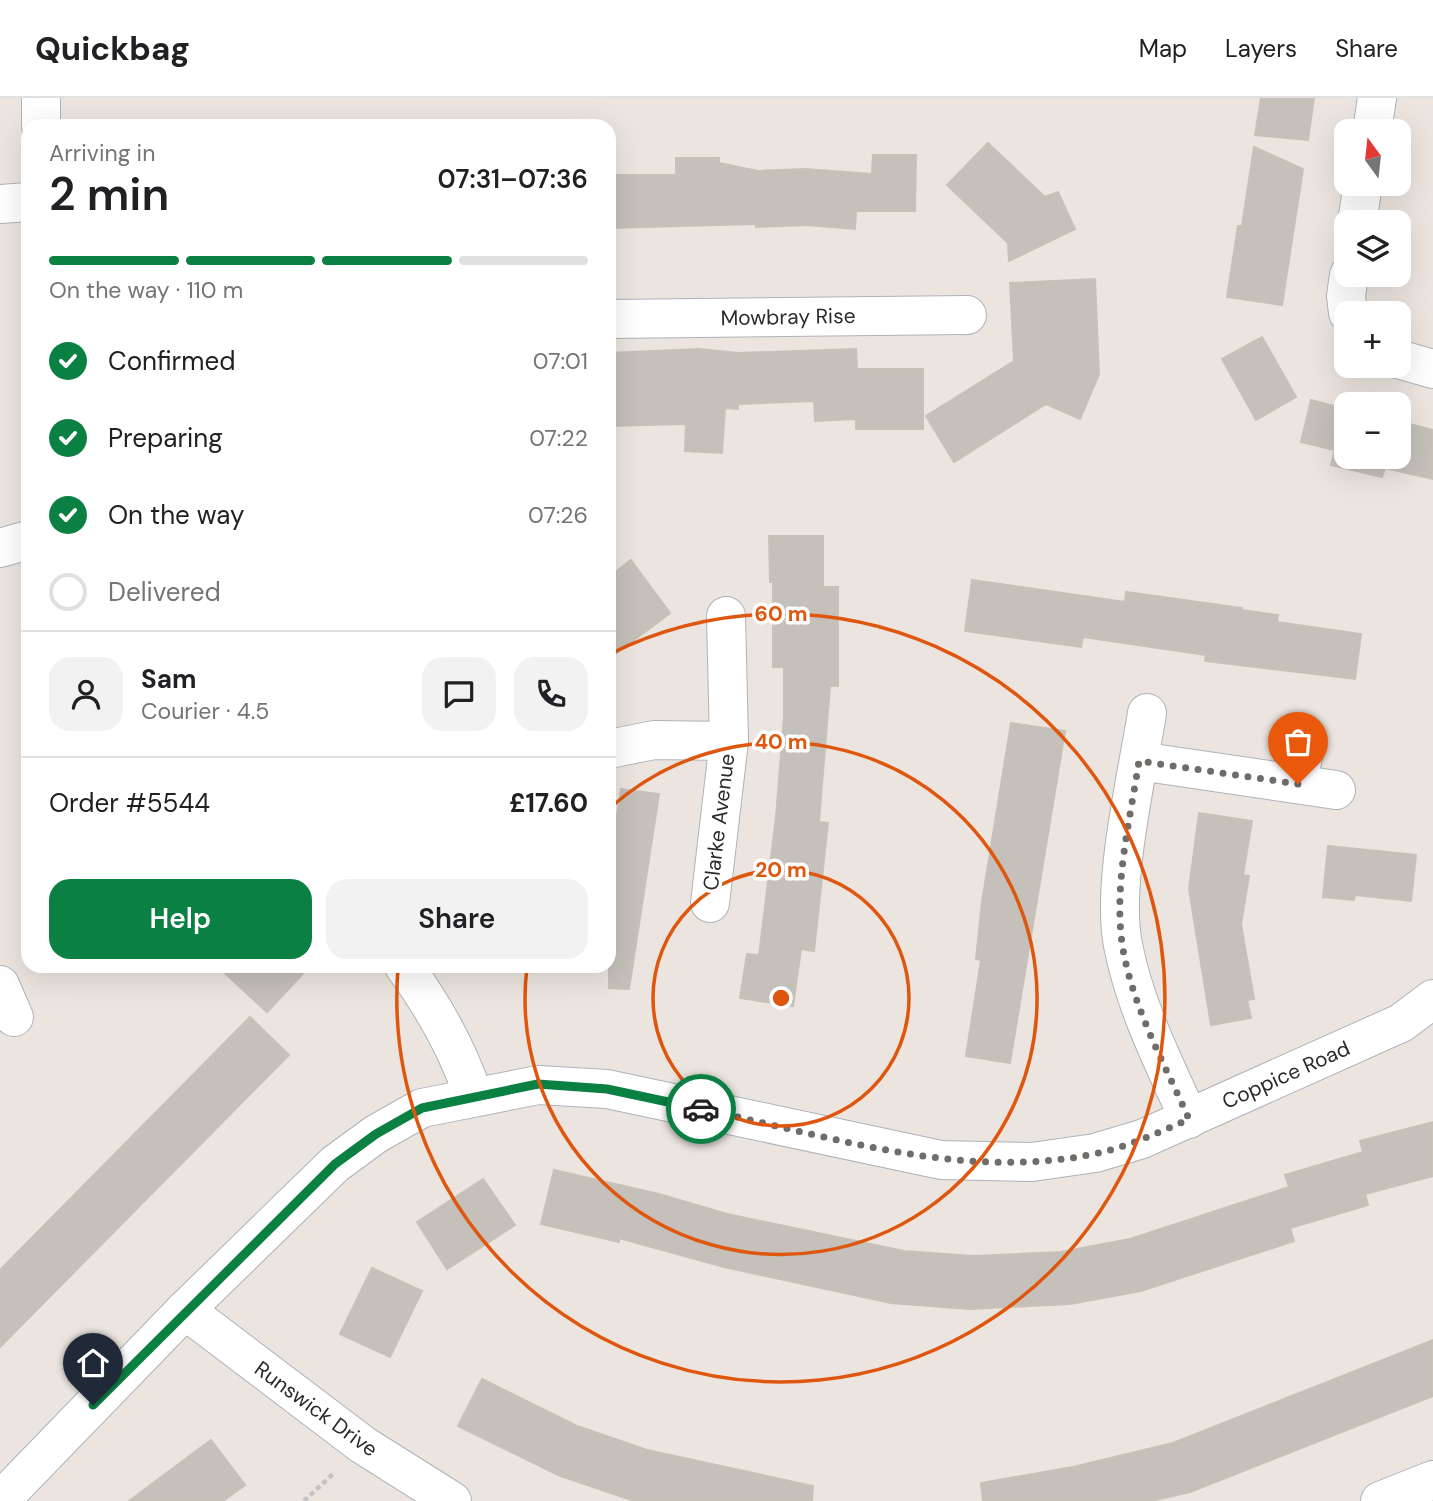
<!DOCTYPE html>
<html lang="en">
<head>
<meta charset="utf-8">
<style>
	body { margin:0; font-family:"DM Sans",sans-serif; background:#f2f2f2; color:#202124; height:100vh; display:flex; flex-direction:column; font-size:26px; white-space:nowrap }
	* { box-sizing:border-box; margin:0 }
	p { font-size:23px; color:#757577 }
	.icon { flex:none; width:38px; height:38px; fill:none; stroke:currentColor; stroke-width:2; stroke-linecap:round; stroke-linejoin:round }
	.map { position:relative; flex:1; overflow:hidden }
	.drawer { position:absolute; left:21px; top:21px; width:595px; height:854px; display:flex; flex-direction:column; background:#fff; border-radius:21px; box-shadow:0 7px 28px #0002 }
	.drawer>* { flex:none }
	.needle { width:46px; rotate:345deg }
	.fabs { position:absolute; left:1334px; top:21px; display:grid; gap:14px }
	.fabs a { display:grid; place-items:center; width:77px; height:77px; border-radius:14px; background:#fff; box-shadow:0 7px 28px #0002; font-size:35px }
	.pin { position:absolute; display:grid; place-items:center; width:60px; height:60px; color:#fff; margin:-72px -30px; border-radius:50% 50% 50% 0; rotate:-45deg; box-shadow:0 0 7px #0007 }
	.pin .icon { rotate:45deg }
	.courier { position:absolute; display:grid; place-items:center; width:70px; height:70px; margin:-35px; border:5px solid #0b8043; border-radius:50%; background:#fff; color:#222; box-shadow:0 2px 9px #0007 }
	.head em { font-style:normal; font-weight:600 }
	.head div { display:flex; flex-direction:column-reverse }
	.head { display:flex; align-items:center; justify-content:space-between; height:119px; padding:0 28px }
	h1 { font-size:46px; font-weight:600; line-height:52px }
	.bar { display:grid; grid-template-columns:repeat(4,1fr); gap:10px 7px; align-content:center; height:84px; padding:0 28px }
	.bar i { height:9px; border-radius:5px; background:#e0e0e0 }
	.bar .selected { background:#0b8043 }
	.bar p { grid-column:span 4 }
	.line { display:flex; align-items:center; gap:18px; padding:0 28px; border-top:2px solid #e0e0e0 }
	.line div { flex:1 }
	.round { display:grid; place-items:center; flex:none; width:74px; height:74px; border-radius:21px; background:#f2f2f2 }
	ol { padding:0 28px; list-style:none }
	li { display:flex; align-items:center; gap:21px; height:77px }
	li p { margin-inline-start:auto }
	li .icon { padding:7px; border-radius:50%; background:#0b8043; color:#fff; stroke-width:4 }
	li:last-child { color:#757577 }
	li i { width:38px; height:38px; border:4px solid #e0e0e0; border-radius:50% }
	.action { display:flex; gap:14px; margin-top:auto; padding:14px 28px }
	.action a { flex:1; height:80px; border-radius:21px; background:#0b8043; color:#fff; font-size:28px; font-weight:600; line-height:80px; text-align:center }
	.action a+a { background:#f2f2f2; color:#202124 }
	header { display:flex; align-items:center; gap:42px; box-sizing:border-box; height:98px; padding:0 35px; background:#fff; border-bottom:2px solid #e0e0e0 }
	header strong { font-size:33px }
	nav { display:flex; gap:38px; margin-inline-start:auto; font-size:24px }
	.map>svg:first-child { display:block }
	.building { fill:#c5c0ba; stroke:#c7c1b8; stroke-width:2 }
	.lines { fill:none; stroke-linecap:round; stroke-linejoin:round }
	.minor-casing { stroke:#afb2ba; stroke-width:40 }
	.path { stroke:#c4c4c4; stroke-width:4.5; stroke-dasharray:5 3.5; stroke-linecap:butt }
	.minor { stroke:#fff; stroke-width:38 }
	.done { stroke:#6f6c6a; stroke-width:7; stroke-dasharray:0 12.6 }
	.route { stroke:#0b8043; stroke-width:9 }
	.ring { fill:none; stroke:#df570e; stroke-width:3.5 }
	.labels { text-anchor:middle; dominant-baseline:central; stroke-width:7; stroke-linejoin:round; paint-order:stroke }
	.street-label { font-size:21px; fill:#2b2b2b; stroke:#fff }
	.centre { fill:#df570e; stroke:#fff; stroke-width:3.5 }
	.ring-label { font-size:21px; text-anchor:middle; font-weight:bold; fill:#df570e; stroke:#fff; stroke-width:7; stroke-linejoin:round; paint-order:stroke }
</style>
</head>
<body>
<header>
<strong>Quickbag</strong>
<nav><a>Map</a><a>Layers</a><a>Share</a></nav>
</header>
<div class="map">
<svg width="1433" height="1403" viewBox="0 0 1433 1403">
	<rect width="100%" height="100%" fill="#ece5df"/>
	<g class="building">
		<polygon points="1261,0 1314,0 1308,42 1255,37"/>
		<polygon points="988,45 1045,99 1058,94 1075,131 1009,163 1008,145 947,87"/>
		<polygon points="1254,49 1303,71 1282,207 1227,199 1238,128 1242,128"/>
		<polygon points="873,57 916,57 915,113 856,113 855,131 807,127 756,129 756,126 609,130 609,77 676,77 676,60 719,60 719,65 758,73 805,71 872,76"/>
		<polygon points="1095,181 1099,276 1080,321 1046,306 954,364 926,318 1014,263 1010,185"/>
		<polygon points="1262,239 1296,299 1256,322 1222,261"/>
		<polygon points="699,251 738,255 856,251 857,271 923,271 923,331 856,331 856,321 815,323 814,303 738,306 738,311 725,310 722,355 685,353 686,326 609,328 609,255"/>
		<polygon points="1311,302 1346,311 1346,359 1398,359 1398,323 1433,332 1433,381 1385,370 1382,379 1331,367 1335,352 1301,344"/>
		<polygon points="769,438 823,438 823,489 838,489 838,588 830,588 819,724 828,725 814,853 801,851 793,908 740,900 747,856 759,857 776,719 784,618 784,569 773,569 773,484 770,484"/>
		<polygon points="631,462 670,515 609,561 609,479"/>
		<polygon points="972,482 1125,504 1126,494 1242,510 1242,512 1278,517 1277,524 1361,536 1355,581 1205,563 1206,557 1083,539 1081,549 965,533"/>
		<polygon points="1011,625 1065,633 1010,965 966,958 981,862 976,861 982,804"/>
		<polygon points="621,691 659,696 629,891 609,890 609,768"/>
		<polygon points="1199,715 1252,723 1243,777 1249,778 1241,826 1254,901 1247,902 1251,920 1211,927 1189,791"/>
		<polygon points="1328,748 1416,757 1411,803 1355,797 1354,802 1323,799"/>
		<polygon points="217,868 310,868 267,914"/>
		<polygon points="250,919 289,957 0,1249 0,1172"/>
		<polygon points="1433,1024 1433,1078 1365,1096 1368,1107 1290,1130 1294,1143 1141,1193 1070,1206 969,1211 891,1205 724,1169 619,1140 619,1144 541,1126 554,1072 659,1096 727,1116 904,1153 973,1158 1061,1154 1130,1141 1289,1089 1285,1077 1363,1054 1360,1043"/>
		<polygon points="483,1081 515,1127 447,1171 417,1124"/>
		<polygon points="372,1170 422,1193 390,1259 340,1236"/>
		<polygon points="1433,1242 1433,1298 1190,1394 1151,1403 983,1403 981,1385 1073,1369 1173,1345"/>
		<polygon points="482,1281 577,1328 647,1352 813,1388 812,1403 634,1403 558,1377 458,1328"/>
		<polygon points="211,1342 245,1387 223,1403 129,1403"/>
	</g>
	<g class="lines">
		<g class="minor-casing">
			<g id="minor">
				<polyline points="41,0 41,28"/>
				<polyline points="1372,33 1377,0"/>
				<polyline points="0,106 28,104"/>
				<polyline points="1357,124 1363,86"/>
				<polyline points="1348,215 1346,198 1349,177"/>
				<polyline points="609,221 967,217"/>
				<polyline points="1398,261 1433,271"/>
				<polyline points="0,450 28,442"/>
				<path d="M1147 615C1137 679 1111 786 1123 847 1135 909 1164 965 1189 1021"/>
				<polyline points="609,651 654,642 729,643"/>
				<polyline points="1139,663 1336,692"/>
				<polyline points="1298,686 1306,641"/>
				<polyline points="710,805 729,643 726,518"/>
				<path d="M404 868C434 909 457 949 473 997"/>
				<polyline points="0,887 14,919"/>
				<polyline points="185,1212 363,1347 452,1403"/>
				<polyline points="0,1403 185,1212 335,1066 376,1036 422,1010 538,987 607,991 941,1062 1032,1064 1095,1055 1142,1041 1401,925 1433,901"/>
				<polyline points="1380,1403 1433,1382"/>
			</g>
		</g>
		<polyline class="path" points="304,1403 334,1375"/>
		<use href="#minor" class="minor"/>
	</g>
	<g class="lines">
		<path class="done" d="M701 1011C830 1038 962 1083 1094 1056 1127 1049 1158 1035 1189 1021 1164 965 1131 906 1122 845 1114 785 1130 722 1139 663L1298 686"/>
		<polyline class="route" points="93,1307 335,1066 376,1036 422,1010 538,986 607,991 701,1011"/>
	</g>
	<g class="ring">
		<circle cx="781" cy="900" r="128"/>
		<path d="M610 710A256 256 0 1 1 527 869"/>
		<path d="M610 556A384 384 0 1 1 398 870"/>
	</g>
	<g class="labels">
		<g class="street-label">
			<text transform="translate(788 219) rotate(-1)">Mowbray Rise</text>
			<text transform="translate(719 724) rotate(-83)">Clarke Avenue</text>
			<text transform="translate(1286 977) rotate(-24)">Coppice Road</text>
			<text transform="translate(316 1311) rotate(36)">Runswick Drive</text>
		</g>
	</g>
	<circle cx="781" cy="900" r="10" class="centre"/>
	<g class="ring-label">
		<text x="781" y="523">60 m</text>
		<text x="781" y="651">40 m</text>
		<text x="781" y="779">20 m</text>
	</g>
</svg>
<div class="fabs">
<a><svg class="needle" viewBox="-14 -14 28 28"><path d="M0-13l5 13h-10z" fill="#e53935"/><path d="M0 13l5-13h-10z" fill="#757577"/></svg></a>
<a><svg class="icon" aria-label="layers" viewBox="0 0 24 24"><path d="M12 4l9 5-9 5-9-5zM3 14l9 5 9-5"/></svg></a>
<a>+</a>
<a>−</a>
</div>
<div class="pin" style="left:1298px;top:686px;background:#ea580c"><svg class="icon" aria-label="bag" viewBox="0 0 24 24"><path d="M5 8h14l-1 12H6zM9 8a3 3 0 0 1 6 0"/></svg></div>
<div class="pin" style="left:93px;top:1307px;background:#1f2937"><svg class="icon" aria-label="home" viewBox="0 0 24 24"><path d="M3 11l9-7 9 7M6 9v11h12V9"/></svg></div>
<div class="courier" style="left:701px;top:1011px"><svg class="icon" aria-label="car" viewBox="0 0 24 24"><path d="M5 17H2v-5l4-1 3-4h7l3 4 3 1v5h-3M9 17h6M6 11h13"/><circle cx="7" cy="17" r="2"/><circle cx="17" cy="17" r="2"/></svg></div>
<section class="drawer">
<div class="head"><div><h1>2 min</h1><p>Arriving in</p></div><em>07:31–07:36</em></div>
<div class="bar"><i class="selected"></i><i class="selected"></i><i class="selected"></i><i></i><p>On the way · 110 m</p></div>
<ol>
<li><svg class="icon" aria-label="check" viewBox="0 0 24 24"><path d="M5 12l5 5 9-10"/></svg>Confirmed<p>07:01</p></li>
<li><svg class="icon" aria-label="check" viewBox="0 0 24 24"><path d="M5 12l5 5 9-10"/></svg>Preparing<p>07:22</p></li>
<li><svg class="icon" aria-label="check" viewBox="0 0 24 24"><path d="M5 12l5 5 9-10"/></svg>On the way<p>07:26</p></li>
<li><i></i>Delivered</li>
</ol>
<div class="line" style="height:126px"><a class="round"><svg class="icon" aria-label="person" viewBox="0 0 24 24"><circle cx="12" cy="8" r="4"/><path d="M4 21q1-7 8-7t8 7"/></svg></a><div><b>Sam</b><p>Courier · 4.5</p></div><a class="round"><svg class="icon" aria-label="chat" viewBox="0 0 24 24"><path d="M4 5h16v11H9l-5 4z"/></svg></a><a class="round"><svg class="icon" aria-label="phone" viewBox="0 0 24 24"><path d="M5 4h4l2 5-3 2q2 4 5 5l2-3 5 2v4C11 20 4 13 5 4z"/></svg></a></div>
<div class="line" style="height:91px"><div>Order #5544</div><b>£17.60</b></div>
<div class="action"><a>Help</a><a>Share</a></div>
</section>
</div>
</body>
</html>
